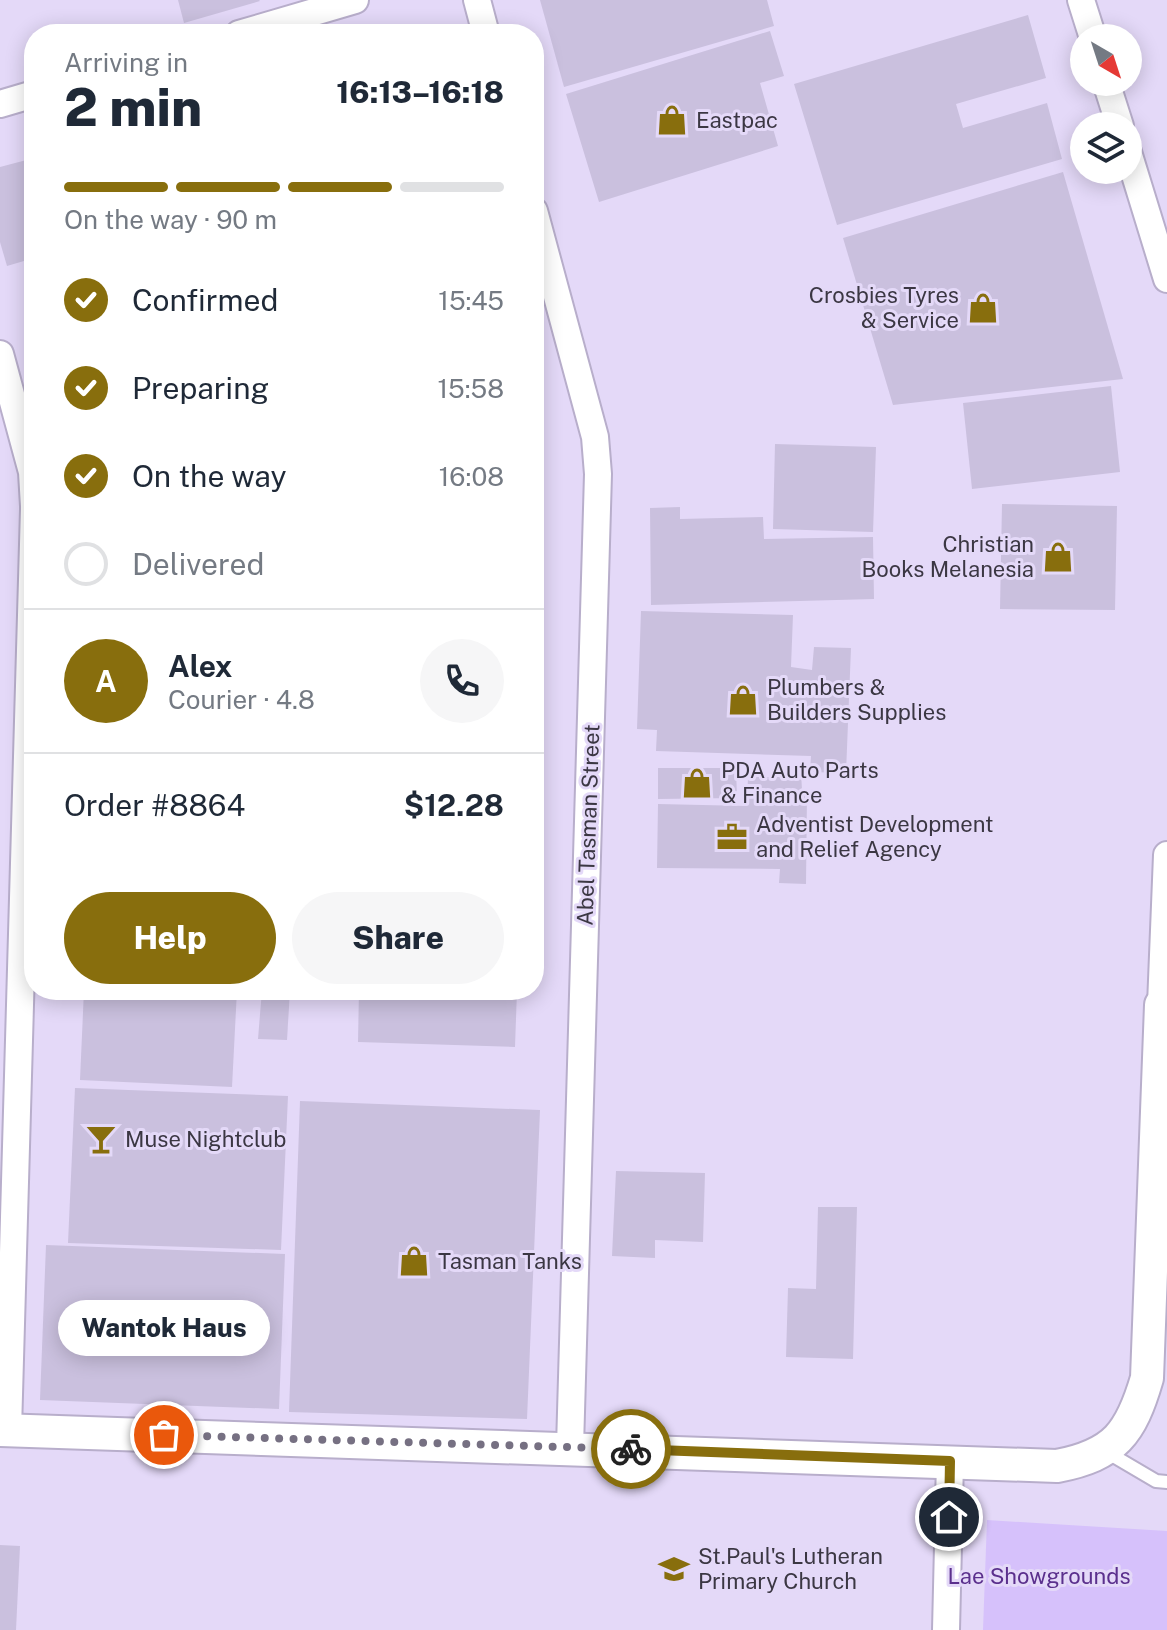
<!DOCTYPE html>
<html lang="en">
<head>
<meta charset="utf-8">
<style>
	body { margin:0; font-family:"Public Sans",sans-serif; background:#f6f6f7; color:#1f2937; height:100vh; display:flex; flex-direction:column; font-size:30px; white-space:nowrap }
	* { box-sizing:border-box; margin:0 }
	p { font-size:26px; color:#747a83 }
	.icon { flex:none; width:44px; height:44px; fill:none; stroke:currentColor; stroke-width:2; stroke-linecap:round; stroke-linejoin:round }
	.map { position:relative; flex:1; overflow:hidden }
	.drawer { position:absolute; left:24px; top:24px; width:520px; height:976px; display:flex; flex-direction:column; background:#fff; border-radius:32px; box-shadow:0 4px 20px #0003 }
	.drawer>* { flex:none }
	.needle { width:52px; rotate:141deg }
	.controls { position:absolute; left:1070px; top:24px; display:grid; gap:16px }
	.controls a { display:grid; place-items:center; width:72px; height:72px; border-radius:50%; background:#fff; box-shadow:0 4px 20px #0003; font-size:40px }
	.pin { position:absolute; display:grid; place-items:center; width:68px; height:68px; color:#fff; margin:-34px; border:4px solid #fff; border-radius:50%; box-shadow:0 2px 8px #0007 }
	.courier { position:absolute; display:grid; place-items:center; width:80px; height:80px; margin:-40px; border:6px solid #886e0d; border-radius:50%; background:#fff; color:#222; box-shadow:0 2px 10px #0007 }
	.bubble { position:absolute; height:56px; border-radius:28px; background:#fff; box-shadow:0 4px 20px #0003; font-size:26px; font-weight:800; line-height:56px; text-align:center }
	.head em { font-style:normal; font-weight:800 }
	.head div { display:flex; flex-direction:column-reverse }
	.head { display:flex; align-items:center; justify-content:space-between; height:136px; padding:0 40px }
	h1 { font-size:52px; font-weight:800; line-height:60px }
	.bar { display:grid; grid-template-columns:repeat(4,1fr); gap:12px 8px; align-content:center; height:96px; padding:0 40px }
	.bar i { height:10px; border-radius:6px; background:#e0e1e3 }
	.bar .current { background:#886e0d }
	.bar p { grid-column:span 4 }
	.line { display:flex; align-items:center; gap:20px; padding:0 40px; border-top:2px solid #e0e1e3 }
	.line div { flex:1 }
	.round { display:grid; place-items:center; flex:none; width:84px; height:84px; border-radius:42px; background:#f6f6f7 }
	ol { padding:0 40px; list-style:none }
	li { display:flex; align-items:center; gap:24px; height:88px }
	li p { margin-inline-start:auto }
	li .icon { padding:8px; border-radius:50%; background:#886e0d; color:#fff; stroke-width:4 }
	li:last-child { color:#747a83 }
	li i { width:44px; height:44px; border:4px solid #e0e1e3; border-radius:50% }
	.button { display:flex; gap:16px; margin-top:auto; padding:16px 40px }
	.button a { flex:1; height:92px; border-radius:48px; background:#886e0d; color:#fff; font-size:32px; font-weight:800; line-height:92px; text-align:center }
	.button a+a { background:#f6f6f7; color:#1f2937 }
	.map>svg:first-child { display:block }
	.green { fill:#d6c1fb }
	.building { fill:#cac0de }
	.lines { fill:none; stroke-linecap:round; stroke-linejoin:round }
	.service-casing { stroke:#b8aecb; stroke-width:16 }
	.minor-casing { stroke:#b8aecb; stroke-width:30 }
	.tertiary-casing { stroke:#b8aecb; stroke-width:36 }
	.service { stroke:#fff; stroke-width:12 }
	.minor { stroke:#fff; stroke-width:26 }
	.tertiary { stroke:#fff; stroke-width:32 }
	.done { stroke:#767082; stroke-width:8; stroke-dasharray:0 14.4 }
	.route { stroke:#886e0d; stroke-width:10 }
	.labels { text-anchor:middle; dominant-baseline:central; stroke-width:6; stroke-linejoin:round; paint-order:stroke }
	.poi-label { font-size:22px; fill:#3b3743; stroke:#e4d9f8; text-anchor:start }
	.street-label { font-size:22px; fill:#3b3743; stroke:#e4d9f8 }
	.park-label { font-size:22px; fill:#5b308d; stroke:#e4d9f8 }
</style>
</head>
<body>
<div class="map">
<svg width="1167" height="1630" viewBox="0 0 1167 1630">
	<rect width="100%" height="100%" fill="#e4d9f8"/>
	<polygon class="green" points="987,1520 1167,1531 1167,1630 983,1630"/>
	<g class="building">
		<polygon points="178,0 259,0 260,1 184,23"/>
		<polygon points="540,0 767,0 774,26 564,87"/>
		<polygon points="1028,15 1046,78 956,104 963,128 1047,103 1062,159 837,225 794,84"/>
		<polygon points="770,31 784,76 760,83 778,146 599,202 566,94"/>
		<polygon points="34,158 34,258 7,266 0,242 0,167"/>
		<polygon points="1063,172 1123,379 893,405 843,238"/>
		<polygon points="1111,386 1120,472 972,489 963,403"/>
		<polygon points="534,436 541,436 537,586 534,586"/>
		<polygon points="775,444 876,447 873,532 773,529"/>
		<polygon points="1002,504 1117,506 1115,610 1000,609"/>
		<polygon points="680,507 680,519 763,517 764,539 873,537 874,599 651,605 650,508"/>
		<polygon points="641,611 793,615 791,667 812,670 814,647 851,648 846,773 810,772 811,756 656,751 657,730 637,729"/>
		<polygon points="534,715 541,715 538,782 534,781"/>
		<polygon points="658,768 736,768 737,798 658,799"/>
		<polygon points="774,772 801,772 802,790 807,794 806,884 779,883 780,869 657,868 658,804 747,806 748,777 774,777"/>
		<polygon points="84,990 237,990 232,1087 80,1080"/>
		<polygon points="262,990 290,990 287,1040 258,1039"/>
		<polygon points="359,990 517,990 515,1047 358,1042"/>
		<polygon points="75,1088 288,1096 281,1250 68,1243"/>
		<polygon points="300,1101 540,1110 527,1419 289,1412"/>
		<polygon points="616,1171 705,1173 703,1242 655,1240 655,1258 612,1256"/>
		<polygon points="818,1207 857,1207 853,1359 786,1357 788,1288 816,1289"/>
		<polygon points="46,1245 285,1254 279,1409 40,1400"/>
		<polygon points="0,1545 20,1546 16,1630 0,1630"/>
	</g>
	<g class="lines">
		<g class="service-casing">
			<polyline id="service" points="1105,1451 1156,1481 1167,1482"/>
		</g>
		<g class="minor-casing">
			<g id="minor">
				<polyline points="477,0 486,34"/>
				<polyline points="1081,0 1093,38"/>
				<polyline points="239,34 355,0"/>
				<polyline points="1106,82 1120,126"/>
				<polyline points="0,104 34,94"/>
				<polyline points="1128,152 1167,279"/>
				<polyline points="534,211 595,437 598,474 570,1447"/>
				<polyline points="0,354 32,472 34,506"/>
				<polyline points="1161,1005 1167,855"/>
				<polyline points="8,1430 34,509"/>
				<polyline points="946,1630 950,1461"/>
			</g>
		</g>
		<g class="tertiary-casing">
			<path id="tertiary" d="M0 1430 1057 1466C1115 1455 1131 1433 1147 1378L1161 1005H1167"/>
		</g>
		<use href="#service" class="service"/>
		<use href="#minor" class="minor"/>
		<use href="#tertiary" class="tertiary"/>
	</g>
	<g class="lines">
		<polyline class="done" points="164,1435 631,1449"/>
		<polyline class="route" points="631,1449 950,1461 949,1517"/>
	</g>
	<defs>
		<g id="shop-bare" transform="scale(2.4)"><path d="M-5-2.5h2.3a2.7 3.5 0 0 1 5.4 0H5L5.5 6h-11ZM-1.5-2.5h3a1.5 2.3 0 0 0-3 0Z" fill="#886e0d" stroke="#e4d9f8" stroke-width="2.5" paint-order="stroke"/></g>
		<g id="office-bare" transform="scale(2.4)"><path d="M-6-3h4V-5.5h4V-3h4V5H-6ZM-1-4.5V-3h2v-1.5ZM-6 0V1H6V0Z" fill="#886e0d" stroke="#e4d9f8" stroke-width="2.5" paint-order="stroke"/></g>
		<g id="bar-bare" transform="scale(2.4)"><path d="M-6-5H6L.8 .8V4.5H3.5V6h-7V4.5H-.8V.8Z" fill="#886e0d" stroke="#e4d9f8" stroke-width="2.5" paint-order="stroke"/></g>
		<g id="school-bare" transform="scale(2.4)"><path d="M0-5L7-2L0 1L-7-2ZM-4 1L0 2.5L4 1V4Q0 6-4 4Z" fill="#886e0d" stroke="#e4d9f8" stroke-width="2.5" paint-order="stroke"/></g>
	</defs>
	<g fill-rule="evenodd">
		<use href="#shop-bare" x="672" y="120"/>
		<use href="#shop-bare" x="983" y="308"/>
		<use href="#shop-bare" x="1058" y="557"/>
		<use href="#shop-bare" x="743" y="700"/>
		<use href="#shop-bare" x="697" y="783"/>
		<use href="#office-bare" x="732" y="837"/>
		<use href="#bar-bare" x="101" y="1139"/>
		<use href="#shop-bare" x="414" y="1261"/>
		<use href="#school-bare" x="674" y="1569"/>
	</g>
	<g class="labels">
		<g class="poi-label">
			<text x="696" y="120">Eastpac</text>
			<text x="959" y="295" text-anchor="end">Crosbies Tyres<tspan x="959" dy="25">&amp; Service</tspan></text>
			<text x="1034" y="544" text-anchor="end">Christian<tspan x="1034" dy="25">Books Melanesia</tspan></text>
			<text x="767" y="687">Plumbers &amp;<tspan x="767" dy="25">Builders Supplies</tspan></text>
			<text x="721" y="770">PDA Auto Parts<tspan x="721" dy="25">&amp; Finance</tspan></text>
			<text x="756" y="824">Adventist Development<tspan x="756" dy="25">and Relief Agency</tspan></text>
			<text x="125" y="1139">Muse Nightclub</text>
			<text x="438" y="1261">Tasman Tanks</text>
			<text x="698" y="1556">St.Paul's Lutheran<tspan x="698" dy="25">Primary Church</tspan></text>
		</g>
		<g class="street-label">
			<text transform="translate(588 825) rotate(-88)">Abel Tasman Street</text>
		</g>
		<g class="park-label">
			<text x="1039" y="1576">Lae Showgrounds</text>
		</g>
	</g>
</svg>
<div class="controls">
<a><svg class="needle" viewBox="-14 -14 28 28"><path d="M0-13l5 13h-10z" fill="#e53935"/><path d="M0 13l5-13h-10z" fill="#747a83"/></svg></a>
<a><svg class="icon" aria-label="layers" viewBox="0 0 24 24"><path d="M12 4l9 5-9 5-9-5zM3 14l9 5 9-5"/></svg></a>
</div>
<div class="pin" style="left:164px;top:1435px;background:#ea580c"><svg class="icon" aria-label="bag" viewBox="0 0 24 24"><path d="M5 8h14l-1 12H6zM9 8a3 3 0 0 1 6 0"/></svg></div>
<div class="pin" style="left:949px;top:1517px;background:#1f2937"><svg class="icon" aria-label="home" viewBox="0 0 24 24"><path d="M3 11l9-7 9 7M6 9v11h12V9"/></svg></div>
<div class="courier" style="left:631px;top:1449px"><svg class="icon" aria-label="bike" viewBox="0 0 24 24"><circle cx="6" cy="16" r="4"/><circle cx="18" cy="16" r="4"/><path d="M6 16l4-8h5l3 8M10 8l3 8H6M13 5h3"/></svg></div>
<div class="bubble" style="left:58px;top:1300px;width:212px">Wantok Haus</div>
<section class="drawer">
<div class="head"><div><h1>2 min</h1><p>Arriving in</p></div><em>16:13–16:18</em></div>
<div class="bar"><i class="current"></i><i class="current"></i><i class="current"></i><i></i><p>On the way · 90 m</p></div>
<ol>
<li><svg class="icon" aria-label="check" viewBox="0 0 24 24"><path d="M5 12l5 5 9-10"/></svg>Confirmed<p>15:45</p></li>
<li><svg class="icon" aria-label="check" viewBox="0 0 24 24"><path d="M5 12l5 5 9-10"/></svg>Preparing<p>15:58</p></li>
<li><svg class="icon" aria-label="check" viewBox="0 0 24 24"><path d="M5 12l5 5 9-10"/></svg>On the way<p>16:08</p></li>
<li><i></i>Delivered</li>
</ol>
<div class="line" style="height:144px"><b class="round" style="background:#886e0d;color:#fff">A</b><div><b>Alex</b><p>Courier · 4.8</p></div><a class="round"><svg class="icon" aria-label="phone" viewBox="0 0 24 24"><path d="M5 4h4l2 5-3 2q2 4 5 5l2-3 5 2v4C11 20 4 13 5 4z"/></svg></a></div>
<div class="line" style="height:104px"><div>Order #8864</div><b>$12.28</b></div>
<div class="button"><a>Help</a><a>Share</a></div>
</section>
</div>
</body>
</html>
